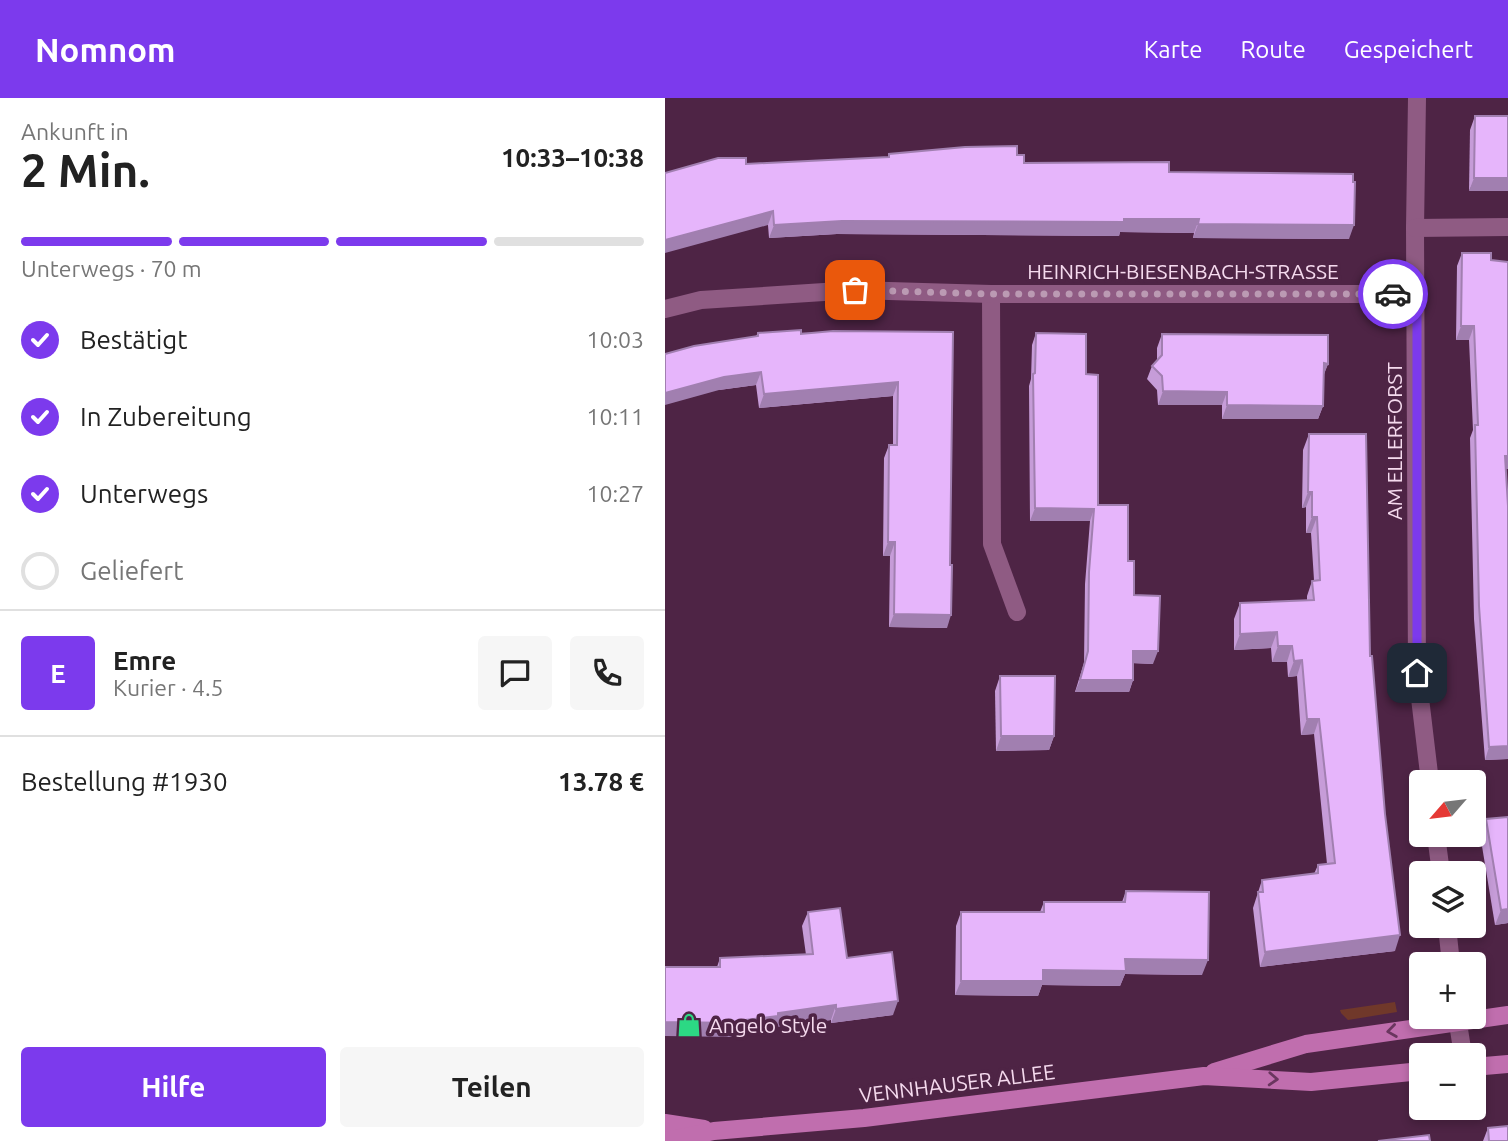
<!DOCTYPE html>
<html lang="de">
<head>
<meta charset="utf-8">
<style>
	body { margin:0; font-family:Ubuntu,sans-serif; background:#f6f6f6; color:#222; height:100vh; display:flex; flex-direction:column; font-size:26px; white-space:nowrap }
	* { box-sizing:border-box; margin:0 }
	p { font-size:23px; color:#767676 }
	.icon { flex:none; width:38px; height:38px; fill:none; stroke:currentColor; stroke-width:2; stroke-linecap:round; stroke-linejoin:round }
	.map { position:relative; flex:1; overflow:hidden }
	.side { display:flex; flex-direction:column; background:#fff; width:665px }
	.side>* { flex:none }
	.needle { width:46px; rotate:242deg }
	.fabs { position:absolute; left:744px; top:672px; display:grid; gap:14px }
	.fabs a { display:grid; place-items:center; width:77px; height:77px; border-radius:7px; background:#fff; box-shadow:0 4px 10px #0003; font-size:35px }
	.pin { position:absolute; display:grid; place-items:center; width:60px; height:60px; color:#fff; margin:-30px; border-radius:14px; box-shadow:0 4px 10px #0006 }
	.courier { position:absolute; display:grid; place-items:center; width:70px; height:70px; margin:-35px; border:5px solid #7c3aed; border-radius:50%; background:#fff; color:#222; box-shadow:0 2px 9px #0007 }
	.headline em { font-style:normal; font-weight:600 }
	.headline div { display:flex; flex-direction:column-reverse }
	.headline { display:flex; align-items:center; justify-content:space-between; height:119px; padding:0 21px }
	h1 { font-size:46px; font-weight:600; line-height:52px }
	.bar { display:grid; grid-template-columns:repeat(4,1fr); gap:10px 7px; align-content:center; height:84px; padding:0 21px }
	.bar i { height:9px; border-radius:5px; background:#e0e0e0 }
	.bar .active { background:#7c3aed }
	.bar p { grid-column:span 4 }
	.line { display:flex; align-items:center; gap:18px; padding:0 21px; border-top:2px solid #e0e0e0 }
	.line div { flex:1 }
	.round { display:grid; place-items:center; flex:none; width:74px; height:74px; border-radius:7px; background:#f6f6f6 }
	ol { padding:0 21px; list-style:none }
	li { display:flex; align-items:center; gap:21px; height:77px }
	li p { margin-inline-start:auto }
	li .icon { padding:7px; border-radius:50%; background:#7c3aed; color:#fff; stroke-width:4 }
	li:last-child { color:#767676 }
	li i { width:38px; height:38px; border:4px solid #e0e0e0; border-radius:50% }
	.button { display:flex; gap:14px; margin-top:auto; padding:14px 21px }
	.button a { flex:1; height:80px; border-radius:7px; background:#7c3aed; color:#fff; font-size:28px; font-weight:600; line-height:80px; text-align:center }
	.button a+a { background:#f6f6f6; color:#222 }
	header { display:flex; align-items:center; gap:42px; box-sizing:border-box; height:98px; padding:0 35px; background:#7c3aed; color:#fff }
	header strong { font-size:33px }
	nav { display:flex; gap:38px; margin-inline-start:auto; font-size:24px }
	main { display:flex; flex:1; min-height:0 }
	.map>svg:first-child { display:block }
	.green { fill:#70382a }
	.lines { fill:none; stroke-linecap:round; stroke-linejoin:round }
	.street { stroke:#8f5b83; stroke-width:18 }
	.secondary { stroke:#c06eae; stroke-width:18 }
	.wall { fill:#c69cd8 }
	.shaded-wall { fill:#a17fb0 }
	.building { fill:#e6b5fb; stroke:#a17fb0; stroke-width:2 }
	.oneway { stroke:#6a365f }
	.done { stroke:#bb9ab3; stroke-width:7; stroke-dasharray:0 12.6 }
	.route { stroke:#7c3aed; stroke-width:9 }
	.labels { text-anchor:middle; dominant-baseline:central; stroke-width:7; stroke-linejoin:round; paint-order:stroke }
	.street-label { font-size:21px; fill:#f5daee; stroke:#4e2445 }
	.poi-label { font-size:21px; fill:#f5daee; stroke:#4e2445; text-anchor:start }
</style>
</head>
<body>
<header>
<strong>Nomnom</strong>
<nav><a>Karte</a><a>Route</a><a>Gespeichert</a></nav>
</header>
<main>
<section class="side">
<div class="headline"><div><h1>2 Min.</h1><p>Ankunft in</p></div><em>10:33–10:38</em></div>
<div class="bar"><i class="active"></i><i class="active"></i><i class="active"></i><i></i><p>Unterwegs · 70 m</p></div>
<ol>
<li><svg class="icon" aria-label="check" viewBox="0 0 24 24"><path d="M5 12l5 5 9-10"/></svg>Bestätigt<p>10:03</p></li>
<li><svg class="icon" aria-label="check" viewBox="0 0 24 24"><path d="M5 12l5 5 9-10"/></svg>In Zubereitung<p>10:11</p></li>
<li><svg class="icon" aria-label="check" viewBox="0 0 24 24"><path d="M5 12l5 5 9-10"/></svg>Unterwegs<p>10:27</p></li>
<li><i></i>Geliefert</li>
</ol>
<div class="line" style="height:126px"><b class="round" style="background:#7c3aed;color:#fff">E</b><div><b>Emre</b><p>Kurier · 4.5</p></div><a class="round"><svg class="icon" aria-label="chat" viewBox="0 0 24 24"><path d="M4 5h16v11H9l-5 4z"/></svg></a><a class="round"><svg class="icon" aria-label="phone" viewBox="0 0 24 24"><path d="M5 4h4l2 5-3 2q2 4 5 5l2-3 5 2v4C11 20 4 13 5 4z"/></svg></a></div>
<div class="line" style="height:91px"><div>Bestellung #1930</div><b>13.78 €</b></div>
<div class="button"><a>Hilfe</a><a>Teilen</a></div>
</section>
<div class="map">
<svg width="843" height="1043" viewBox="0 0 843 1043">
	<rect width="100%" height="100%" fill="#4e2445"/>
	<polygon class="green" points="730,904 732,914 683,922 676,915 675,912"/>
	<g class="lines">
		<g class="street">
			<polyline points="752,0 750,130 752,575 765,684"/>
			<polyline points="750,130 843,129"/>
			<polyline points="326,196 327,446 352,514"/>
			<polyline points="0,211 36,202 190,192 326,196 752,196"/>
			<polyline points="771,737 776,775"/>
			<polyline points="782,828 786,866"/>
			<polyline points="792,919 798,957"/>
		</g>
		<g class="secondary">
			<polyline points="808,969 843,966"/>
			<polyline points="549,974 641,946 843,917"/>
			<polyline points="0,1025 39,1031"/>
			<polyline points="1,1043 49,1033 199,1020 539,978 646,984 756,973"/>
		</g>
	</g>
	<g class="wall">
		<polygon points="810,18 843,18 804,93 805,32"/>
		<polygon points="224,56 352,57 359,65 504,74 684,141 528,140 529,135 455,134 454,138 172,136 104,140 103,127 81,66 223,59"/>
		<polygon points="797,155 826,162 843,164 843,371 841,371 843,661 820,662 809,521 805,340 808,332 804,242 791,242 792,168"/>
		<polygon points="288,234 282,530 224,529 225,458 218,458 219,360 224,347 228,347 228,298 94,310 91,287 54,292 93,235"/>
		<polygon points="371,235 421,276 433,407 463,463 469,497 488,566 468,565 468,582 464,594 410,594 419,565 420,486 425,423 365,423 364,288 366,281 367,247"/>
		<polygon points="497,236 663,266 658,278 658,308 653,321 557,321 557,307 493,307 492,292 482,281 487,268 492,262 492,250"/>
		<polygon points="644,336 705,558 730,853 595,869 588,810 597,782 649,776 653,767 662,766 649,636 636,637 632,578 623,579 622,564 607,564 606,550 569,552 569,521 575,505 642,502 642,498 647,483 649,482 646,435 641,435 641,409 637,410 638,352"/>
		<polygon points="335,578 389,638 384,652 331,653 330,593"/>
		<polygon points="843,719 843,825 830,827 815,736 821,721"/>
		<polygon points="461,793 537,877 460,876 455,888 377,887 373,898 290,897 291,828 296,814 375,814 379,804 457,804"/>
		<polygon points="143,814 182,860 228,917 166,925 166,922 109,929 108,932 67,937 66,939 52,869 55,860 141,857 137,828"/>
		<polygon points="823,1030 843,1043 818,1043"/>
	</g>
	<g class="shaded-wall">
		<polygon points="809,80 843,80 843,93 804,93"/>
		<polygon points="108,113 103,127 0,155 0,142"/>
		<polygon points="459,121 534,121 529,135 455,134 454,138 172,136 104,140 109,127 177,123"/>
		<polygon points="533,126 689,127 684,141 528,140"/>
		<polygon points="796,228 809,228 804,242 791,242"/>
		<polygon points="659,265 663,266 658,279"/>
		<polygon points="96,274 91,287 54,292 0,307 0,295 59,279"/>
		<polygon points="233,284 228,298 94,310 99,296"/>
		<polygon points="498,293 562,294 557,307 493,307"/>
		<polygon points="562,307 658,308 653,321 557,321"/>
		<polygon points="840,358 843,358 843,371 835,371"/>
		<polygon points="643,394 647,394 641,409 637,410"/>
		<polygon points="370,410 429,411 425,423 365,423"/>
		<polygon points="647,419 652,419 646,435 641,435"/>
		<polygon points="223,444 230,444 225,458 218,458"/>
		<polygon points="229,516 286,517 282,530 224,529"/>
		<polygon points="612,534 606,550 569,552 575,536"/>
		<polygon points="613,548 627,548 622,564 607,564"/>
		<polygon points="468,553 493,553 488,566 464,565"/>
		<polygon points="637,562 632,578 623,579 629,563"/>
		<polygon points="415,582 468,582 464,594 410,594"/>
		<polygon points="642,621 654,621 649,636 636,637"/>
		<polygon points="336,638 389,638 384,652 331,653"/>
		<polygon points="843,648 843,661 820,662 824,649"/>
		<polygon points="843,811 843,825 830,827 836,812"/>
		<polygon points="735,837 730,853 595,869 600,854"/>
		<polygon points="460,861 543,862 537,877 460,876 455,888 377,887 373,898 290,897 296,883"/>
		<polygon points="233,903 228,917 166,925 171,911"/>
		<polygon points="171,907 166,922 109,929 108,932 67,937 66,939 0,938 0,924 71,923 113,915"/>
	</g>
	<g class="building">
		<polygon points="810,18 843,18 843,80 809,80"/>
		<polygon points="352,48 352,57 359,57 359,65 504,64 504,74 688,76 688,84 690,84 689,127 533,126 534,121 459,121 459,124 177,123 109,127 108,113 0,142 0,75 53,60 81,60 81,66 224,59 224,56 300,49"/>
		<polygon points="797,155 826,155 826,162 843,164 843,358 840,358 843,408 843,648 824,649 814,508 810,327 813,327 809,228 796,228"/>
		<polygon points="136,232 136,236 168,233 288,234 285,467 287,467 286,517 229,516 230,444 223,444 224,347 232,347 233,284 99,296 96,274 59,279 0,295 0,256 29,248 93,238 93,235"/>
		<polygon points="371,235 421,236 421,276 433,277 433,407 463,407 463,463 469,463 469,497 495,498 493,553 468,553 468,582 415,582 423,553 424,474 429,411 370,410 368,276 370,275"/>
		<polygon points="497,236 663,237 663,266 659,265 658,308 562,307 562,294 498,293 497,278 487,268 497,257"/>
		<polygon points="644,336 701,336 705,558 707,558 720,716 735,837 600,854 593,794 598,794 597,782 653,775 653,767 670,765 654,621 642,621 637,562 629,563 627,548 613,548 612,534 575,536 575,505 649,502 647,483 655,482 652,419 647,419 647,394 643,394"/>
		<polygon points="335,578 390,578 389,638 336,638"/>
		<polygon points="843,719 843,811 836,812 821,721"/>
		<polygon points="461,793 544,794 543,862 460,861 461,873 378,872 378,883 296,883 296,814 379,814 379,804 460,804"/>
		<polygon points="175,810 182,860 227,854 233,903 171,911 171,907 113,915 113,918 71,923 72,925 0,924 0,869 55,869 55,860 148,856 143,814"/>
		<polygon points="843,1028 843,1043 824,1043 823,1030"/>
		<polygon points="764,1037 765,1043 713,1043"/>
	</g>
	<defs><path id="oneway-chevron" d="M-2-3.5L2.5 0L-2 3.5" fill="none" stroke-width="1.6" stroke-linecap="round" stroke-linejoin="round" transform="scale(1.75)"/></defs>
	<g class="oneway">
		<use href="#oneway-chevron" transform="translate(727 933) rotate(172)"/>
		<use href="#oneway-chevron" transform="translate(608 981) rotate(3)"/>
	</g>
	<g class="lines">
		<polyline class="done" points="190,192 326,196 728,196"/>
		<polyline class="route" points="728,196 752,196 752,575"/>
	</g>
	<defs>
		<g id="shop-bare" transform="scale(1.89)"><path d="M-5-2.5h2.3a2.7 3.5 0 0 1 5.4 0H5L5.5 6h-11ZM-1.5-2.5h3a1.5 2.3 0 0 0-3 0Z" fill="#2cd884" stroke="#4e2445" stroke-width="2.5" paint-order="stroke"/></g>
	</defs>
	<g fill-rule="evenodd">
		<use href="#shop-bare" x="24" y="927"/>
	</g>
	<g class="labels">
		<g class="street-label">
			<text x="518" y="173">HEINRICH-BIESENBACH-STRASSE</text>
			<text transform="translate(729 343) rotate(-90)">AM ELLERFORST</text>
			<text transform="translate(292 985) rotate(-7)">VENNHAUSER ALLEE</text>
		</g>
		<g class="poi-label">
			<text x="44" y="927">Angelo Style</text>
		</g>
	</g>
</svg>
<div class="fabs">
<a><svg class="needle" viewBox="-14 -14 28 28"><path d="M0-13l5 13h-10z" fill="#e53935"/><path d="M0 13l5-13h-10z" fill="#767676"/></svg></a>
<a><svg class="icon" aria-label="layers" viewBox="0 0 24 24"><path d="M12 4l9 5-9 5-9-5zM3 14l9 5 9-5"/></svg></a>
<a>+</a>
<a>−</a>
</div>
<div class="pin" style="left:190px;top:192px;background:#ea580c"><svg class="icon" aria-label="bag" viewBox="0 0 24 24"><path d="M5 8h14l-1 12H6zM9 8a3 3 0 0 1 6 0"/></svg></div>
<div class="pin" style="left:752px;top:575px;background:#1f2937"><svg class="icon" aria-label="home" viewBox="0 0 24 24"><path d="M3 11l9-7 9 7M6 9v11h12V9"/></svg></div>
<div class="courier" style="left:728px;top:196px"><svg class="icon" aria-label="car" viewBox="0 0 24 24"><path d="M5 17H2v-5l4-1 3-4h7l3 4 3 1v5h-3M9 17h6M6 11h13"/><circle cx="7" cy="17" r="2"/><circle cx="17" cy="17" r="2"/></svg></div>
</div>
</main>
</body>
</html>
